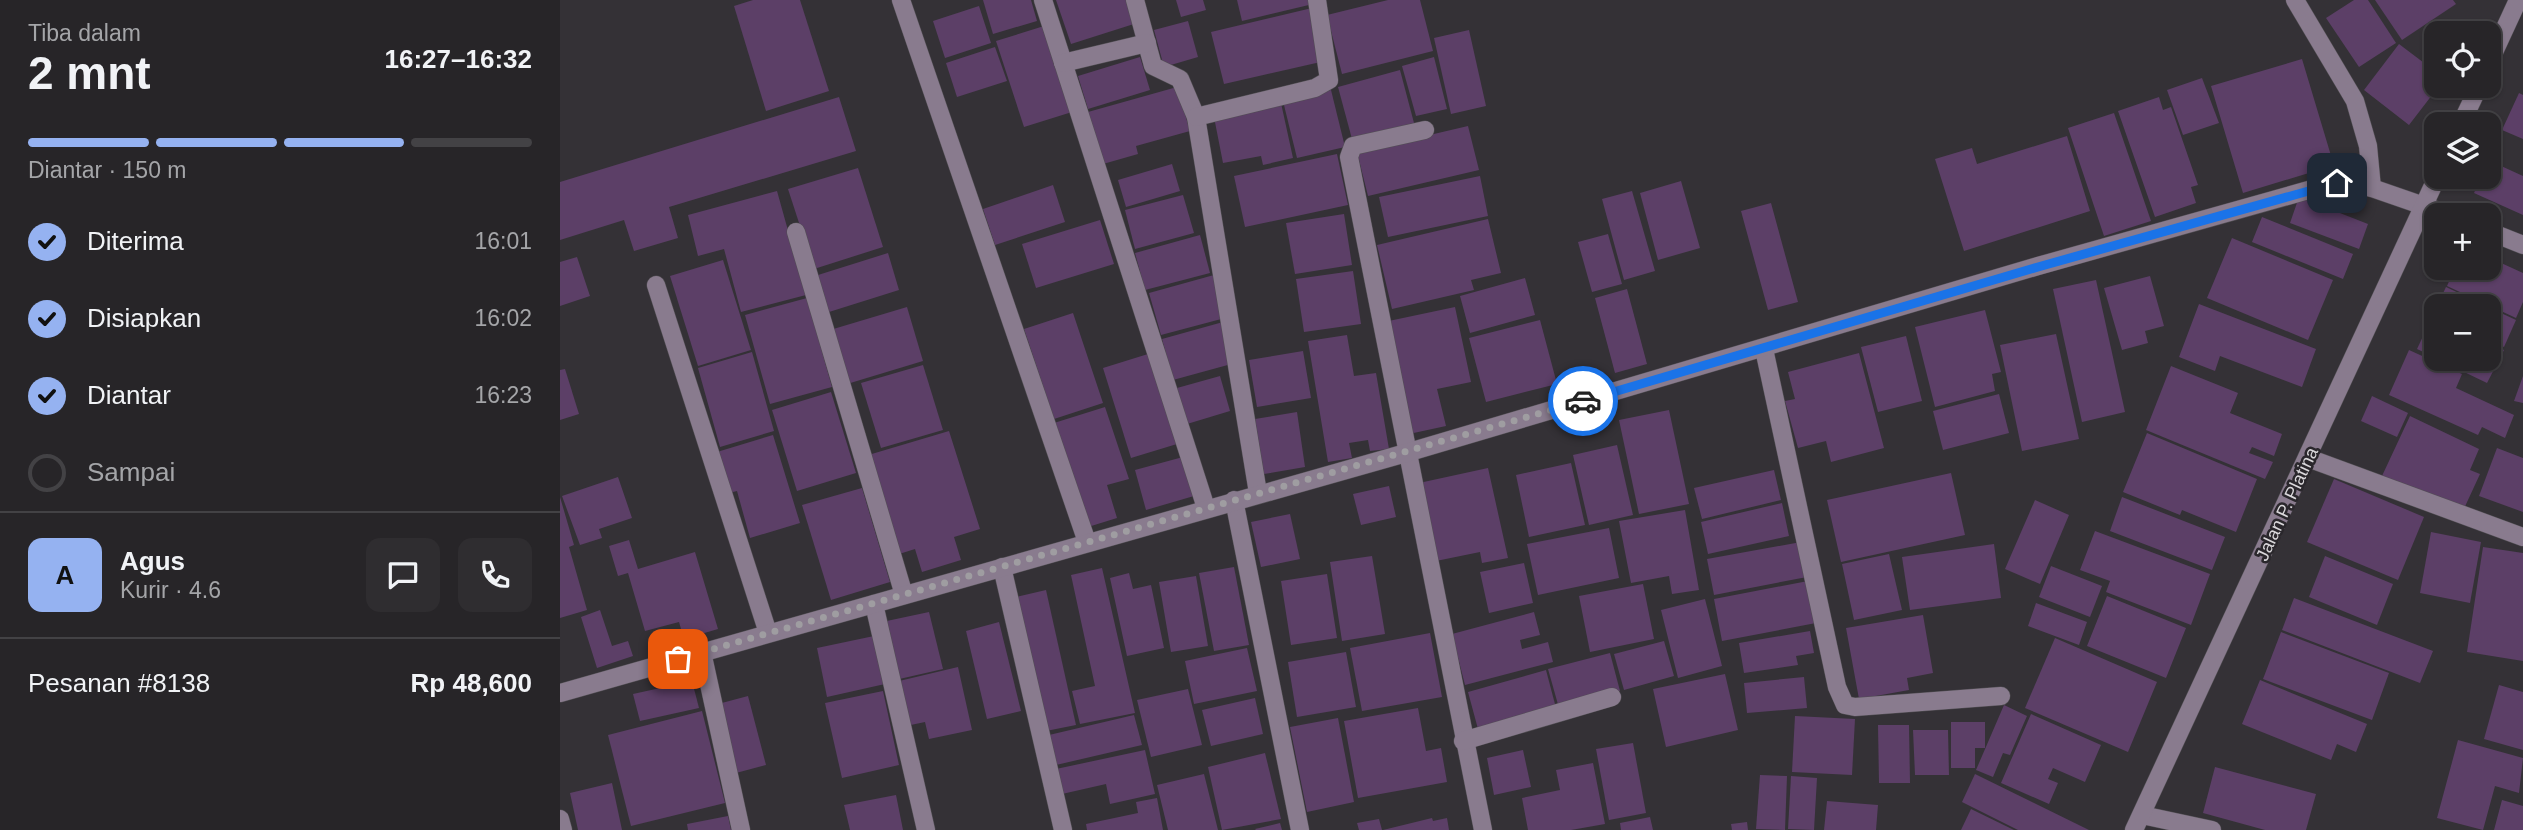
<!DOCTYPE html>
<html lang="id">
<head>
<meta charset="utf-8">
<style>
	body { margin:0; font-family:Helvetica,sans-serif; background:#2f2d30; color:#f1f3f6; height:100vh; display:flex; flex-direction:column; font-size:26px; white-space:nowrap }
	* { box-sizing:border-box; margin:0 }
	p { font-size:23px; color:#a4a5a8 }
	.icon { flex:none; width:38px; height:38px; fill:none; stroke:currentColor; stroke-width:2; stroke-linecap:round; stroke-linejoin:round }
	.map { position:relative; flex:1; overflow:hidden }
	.panel { display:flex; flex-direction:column; background:#272528; width:560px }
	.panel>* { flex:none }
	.controls { position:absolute; left:1864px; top:21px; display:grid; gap:14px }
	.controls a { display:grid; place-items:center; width:77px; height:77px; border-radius:14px; background:#272528; box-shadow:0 2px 5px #0004,0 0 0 2px #434245; font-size:35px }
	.pin { position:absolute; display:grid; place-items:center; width:60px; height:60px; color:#fff; margin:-30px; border-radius:14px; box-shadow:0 4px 10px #0006 }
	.courier { position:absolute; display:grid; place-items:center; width:70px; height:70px; margin:-35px; border:5px solid #1a73e8; border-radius:50%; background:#fff; color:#222; box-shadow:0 2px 9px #0007 }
	.headline em { font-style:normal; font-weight:700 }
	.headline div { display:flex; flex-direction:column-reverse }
	.headline { display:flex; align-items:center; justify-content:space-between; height:119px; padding:0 28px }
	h1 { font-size:46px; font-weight:700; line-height:52px }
	.bar { display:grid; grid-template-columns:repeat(4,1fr); gap:10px 7px; align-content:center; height:84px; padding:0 28px }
	.bar i { height:9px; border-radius:5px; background:#434245 }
	.bar .on { background:#95b2f1 }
	.bar p { grid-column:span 4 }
	.line { display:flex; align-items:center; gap:18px; padding:0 28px; border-top:2px solid #434245 }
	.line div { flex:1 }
	.round { display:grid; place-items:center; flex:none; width:74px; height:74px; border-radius:14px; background:#2f2d30 }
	ol { padding:0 28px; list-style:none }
	li { display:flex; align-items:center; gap:21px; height:77px }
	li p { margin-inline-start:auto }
	li .icon { padding:7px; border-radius:50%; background:#95b2f1; color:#111; stroke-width:4 }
	li:last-child { color:#a4a5a8 }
	li i { width:38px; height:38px; border:4px solid #434245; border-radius:50% }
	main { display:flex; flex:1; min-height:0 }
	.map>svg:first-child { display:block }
	.building { fill:#5c3f67 }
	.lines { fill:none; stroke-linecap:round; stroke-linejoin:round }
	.minor-casing { stroke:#524f54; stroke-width:19 }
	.minor { stroke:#897b8e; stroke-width:18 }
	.done { stroke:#9f9da1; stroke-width:7; stroke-dasharray:0 12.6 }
	.route { stroke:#1a73e8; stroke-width:9 }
	.labels { text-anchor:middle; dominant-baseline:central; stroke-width:5; stroke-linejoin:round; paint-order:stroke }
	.street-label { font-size:18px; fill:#d9d7da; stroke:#2a272c }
</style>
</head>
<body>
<main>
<section class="panel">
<div class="headline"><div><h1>2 mnt</h1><p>Tiba dalam</p></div><em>16:27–16:32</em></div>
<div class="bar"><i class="on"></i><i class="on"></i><i class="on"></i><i></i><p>Diantar · 150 m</p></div>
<ol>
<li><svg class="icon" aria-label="check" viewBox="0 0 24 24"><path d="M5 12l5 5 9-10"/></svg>Diterima<p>16:01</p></li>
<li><svg class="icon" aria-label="check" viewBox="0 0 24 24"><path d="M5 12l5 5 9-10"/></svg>Disiapkan<p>16:02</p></li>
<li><svg class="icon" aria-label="check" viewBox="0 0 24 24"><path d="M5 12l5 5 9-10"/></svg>Diantar<p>16:23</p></li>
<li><i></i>Sampai</li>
</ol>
<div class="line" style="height:126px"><b class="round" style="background:#95b2f1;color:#111">A</b><div><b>Agus</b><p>Kurir · 4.6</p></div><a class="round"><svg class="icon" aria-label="chat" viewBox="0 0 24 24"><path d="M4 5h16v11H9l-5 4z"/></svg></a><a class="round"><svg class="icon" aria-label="phone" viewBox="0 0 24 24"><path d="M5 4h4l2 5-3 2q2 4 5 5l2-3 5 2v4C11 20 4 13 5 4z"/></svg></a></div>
<div class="line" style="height:91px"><div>Pesanan #8138</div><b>Rp 48,600</b></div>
</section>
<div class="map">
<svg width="1963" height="830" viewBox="0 0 1963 830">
	<rect width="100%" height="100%" fill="#343136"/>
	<g class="building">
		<polygon points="193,0 240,0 269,91 206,111 174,6"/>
		<polygon points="423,0 471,0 477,21 433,34"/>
		<polygon points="496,0 570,0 577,23 511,44"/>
		<polygon points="616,0 643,0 646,10 621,17"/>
		<polygon points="677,0 752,0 753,4 682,21"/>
		<polygon points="828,0 860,0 873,51 782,74 767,15"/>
		<polygon points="1794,0 1808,0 1836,43 1799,67 1766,18"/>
		<polygon points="1815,0 1893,0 1896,4 1842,40"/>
		<polygon points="419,6 431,43 385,58 373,21"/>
		<polygon points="752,8 765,61 664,84 651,32"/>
		<polygon points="628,21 638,57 604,67 594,30"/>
		<polygon points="484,26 512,112 464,127 436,41"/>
		<polygon points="909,30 926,106 891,114 874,38"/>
		<polygon points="1839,44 1876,72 1876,86 1879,86 1849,125 1804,90"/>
		<polygon points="435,47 447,81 397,97 386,63"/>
		<polygon points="580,57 590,90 528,109 518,76"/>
		<polygon points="874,57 887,109 856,116 842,66"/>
		<polygon points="1742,59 1772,159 1760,162 1762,169 1683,193 1651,86"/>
		<polygon points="840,70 854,123 792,139 778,87"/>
		<polygon points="1642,78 1659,123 1623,135 1607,90"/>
		<polygon points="617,87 630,131 576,146 578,154 543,164 528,112"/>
		<polygon points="771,90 785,147 737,158 723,101"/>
		<polygon points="1959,93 1963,95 1963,139 1942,130"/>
		<polygon points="279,97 296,151 109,207 118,238 74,251 64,220 0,240 0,182"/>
		<polygon points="1599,97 1603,110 1611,107 1638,185 1631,187 1636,203 1595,217 1558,111"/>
		<polygon points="721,103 733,158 703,165 701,156 663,163 654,117"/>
		<polygon points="1554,113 1591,221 1544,236 1508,128"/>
		<polygon points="908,126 919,170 808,196 797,152"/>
		<polygon points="1507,136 1530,211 1404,251 1375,159 1412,148 1417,164"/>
		<polygon points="777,154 788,205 685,227 674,176"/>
		<polygon points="1928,160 1963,176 1963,215 1914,193 1921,177 1928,177"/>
		<polygon points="612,164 620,191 566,207 558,180"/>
		<polygon points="298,168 323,247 254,269 228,189"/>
		<polygon points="920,176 928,216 828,237 819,197"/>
		<polygon points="1121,181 1140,248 1098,260 1080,193"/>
		<polygon points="493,185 505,222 435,245 423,209"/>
		<polygon points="217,191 246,295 181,312 164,249 138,256 128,215"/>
		<polygon points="1072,191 1095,271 1064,280 1042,199"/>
		<polygon points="623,195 634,233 575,249 565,210"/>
		<polygon points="1739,197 1808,224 1799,249 1730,223"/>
		<polygon points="1211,203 1238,302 1208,310 1181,211"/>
		<polygon points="784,214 792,265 735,274 726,223"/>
		<polygon points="1702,217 1793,254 1783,279 1692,242"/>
		<polygon points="928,219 941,273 911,280 914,290 832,309 817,245"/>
		<polygon points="540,220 554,264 476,288 462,244"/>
		<polygon points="1048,234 1062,284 1032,292 1018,242"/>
		<polygon points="640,235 650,273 585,290 575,253"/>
		<polygon points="1672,238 1773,280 1748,340 1647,298"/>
		<polygon points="328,253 339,290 269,312 258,275"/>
		<polygon points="17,257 30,296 0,306 0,262"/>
		<polygon points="1928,257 1963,273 1963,302 1956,318 1887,286 1895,268 1928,268"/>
		<polygon points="163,260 191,350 138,366 110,276"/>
		<polygon points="793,271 801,324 744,332 736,279"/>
		<polygon points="654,275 665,318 601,335 589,293"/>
		<polygon points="1590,276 1604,326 1585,331 1588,343 1562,350 1544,288"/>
		<polygon points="965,278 975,315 910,333 900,296"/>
		<polygon points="1536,280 1565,412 1522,422 1493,289"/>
		<polygon points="1886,287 1926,306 1877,306"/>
		<polygon points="1067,289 1087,364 1055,373 1035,298"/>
		<polygon points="247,298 272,387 210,404 185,315"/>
		<polygon points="1639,304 1756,349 1742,387 1660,356 1655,371 1619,357"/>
		<polygon points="347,307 363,361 287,384 270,330"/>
		<polygon points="895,307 911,382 877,389 886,426 849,434 824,322"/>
		<polygon points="1928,307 1956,320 1944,347 1928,339"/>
		<polygon points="1425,310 1441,372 1432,374 1435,391 1375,407 1355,327"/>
		<polygon points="513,313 543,403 494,419 464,329"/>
		<polygon points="1873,315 1876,317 1876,358 1857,349"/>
		<polygon points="980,320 997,384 926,402 909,338"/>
		<polygon points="663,322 675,363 613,380 602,339"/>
		<polygon points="1496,334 1519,439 1462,451 1440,345"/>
		<polygon points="787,335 794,376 816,373 829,449 810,451 808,440 789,443 792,458 768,462 748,341"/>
		<polygon points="1346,336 1362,401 1318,412 1301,347"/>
		<polygon points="1928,343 1944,350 1927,383 1877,359 1928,359"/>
		<polygon points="1849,350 1902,374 1896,388 1954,415 1945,438 1922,427 1918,435 1829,395"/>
		<polygon points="743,351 751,398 697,407 689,360"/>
		<polygon points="192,352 214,431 160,447 138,368"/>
		<polygon points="1299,353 1324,448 1271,462 1266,441 1238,448 1225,401 1235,399 1228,372"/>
		<polygon points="588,354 617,444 571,458 543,368"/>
		<polygon points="363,365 383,430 321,448 301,383"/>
		<polygon points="1611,366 1678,393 1670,413 1722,434 1714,456 1692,447 1689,453 1713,462 1705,479 1586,430"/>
		<polygon points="5,369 19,414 0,420 0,370"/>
		<polygon points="660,376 670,411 627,424 617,388"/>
		<polygon points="1963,376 1963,403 1954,401"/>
		<polygon points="271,392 296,473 237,491 212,410"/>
		<polygon points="1439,394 1449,433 1383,450 1373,411"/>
		<polygon points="1812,396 1848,413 1837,437 1801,421"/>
		<polygon points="545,407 569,479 547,485 557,518 528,527 494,423"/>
		<polygon points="1109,410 1129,504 1079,514 1059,420"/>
		<polygon points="737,412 745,467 704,474 695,419"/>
		<polygon points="1850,416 1919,449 1910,470 1920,474 1902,513 1822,476"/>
		<polygon points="389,431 420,529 394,537 401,560 362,572 355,549 336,555 305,456"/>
		<polygon points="1587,433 1697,479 1676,532 1622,510 1620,515 1563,492"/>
		<polygon points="213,435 240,523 190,538 177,491 169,493 157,452"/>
		<polygon points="1057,445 1073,515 1029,525 1013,455"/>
		<polygon points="1937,448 1963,458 1963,512 1919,496"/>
		<polygon points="623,457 634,496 586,510 575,470"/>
		<polygon points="1011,463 1025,525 969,537 956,475"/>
		<polygon points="928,468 948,558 922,563 920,552 876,561 859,483"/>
		<polygon points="1214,470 1221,500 1142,519 1134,488"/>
		<polygon points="1391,473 1405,535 1281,562 1267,500"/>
		<polygon points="58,477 72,518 39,529 42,538 20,545 2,496"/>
		<polygon points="1774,479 1864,517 1838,580 1747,542"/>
		<polygon points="829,486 836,517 801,525 793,494"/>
		<polygon points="302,488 330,582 271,600 242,505"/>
		<polygon points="0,497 14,545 9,547 27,610 0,618"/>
		<polygon points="1562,497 1665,537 1652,570 1550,531"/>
		<polygon points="1475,500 1509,515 1480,584 1445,569"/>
		<polygon points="1222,503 1229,536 1148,554 1141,522"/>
		<polygon points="1125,510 1139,590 1112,594 1109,576 1071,583 1059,521"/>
		<polygon points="730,514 740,559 701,567 691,522"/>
		<polygon points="1049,528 1059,578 978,595 967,544"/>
		<polygon points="1535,531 1650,574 1631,625 1546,592 1550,581 1520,570"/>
		<polygon points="1871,532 1921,542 1910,603 1860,593"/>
		<polygon points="69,540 78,569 135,552 158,629 124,639 119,622 85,631 68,573 58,576 49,546"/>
		<polygon points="1241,542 1247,577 1154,595 1147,559"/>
		<polygon points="1434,544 1441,598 1350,610 1342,557"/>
		<polygon points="1923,547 1963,553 1963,661 1907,652"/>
		<polygon points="1329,554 1342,610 1294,620 1282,564"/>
		<polygon points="812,556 825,634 782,641 770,562"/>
		<polygon points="1765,556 1833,584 1817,625 1749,597"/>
		<polygon points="964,563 973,603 929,613 920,572"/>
		<polygon points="1491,566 1542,586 1530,617 1479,597"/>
		<polygon points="674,567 689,645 654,651 639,573"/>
		<polygon points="542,568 575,713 520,724 512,691 535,686 511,575"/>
		<polygon points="569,573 573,589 591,585 604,648 567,656 550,578"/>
		<polygon points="767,574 777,638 731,645 721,581"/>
		<polygon points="636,576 648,646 611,652 599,582"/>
		<polygon points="1248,581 1256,623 1162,641 1154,599"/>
		<polygon points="1083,584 1094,639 1030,652 1019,596"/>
		<polygon points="486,590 516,725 486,731 456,597"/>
		<polygon points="1547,596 1626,628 1606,678 1527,646"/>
		<polygon points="1734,598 1873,651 1860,683 1722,630"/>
		<polygon points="1145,599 1162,666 1118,678 1101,610"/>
		<polygon points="1476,603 1527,622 1519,645 1468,626"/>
		<polygon points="40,610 52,646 68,641 73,656 37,668 21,617"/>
		<polygon points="369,612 383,669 335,680 322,622"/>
		<polygon points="974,612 980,635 960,640 962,649 988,642 993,662 905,685 892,634"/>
		<polygon points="1363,615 1373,673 1347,678 1349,690 1299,699 1286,628"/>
		<polygon points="439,622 461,711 427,719 406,631"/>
		<polygon points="1250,631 1254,653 1236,656 1238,665 1184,673 1179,643"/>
		<polygon points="1721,632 1829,673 1812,720 1703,679"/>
		<polygon points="870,633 882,697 802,711 790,648"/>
		<polygon points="314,636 325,684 267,697 257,648"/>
		<polygon points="1495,638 1597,682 1568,752 1465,708"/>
		<polygon points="1104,641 1114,676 1064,690 1054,654"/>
		<polygon points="687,648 697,691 634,704 625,661"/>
		<polygon points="786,652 796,707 737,717 728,662"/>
		<polygon points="1050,653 1060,691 999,708 988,669"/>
		<polygon points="398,667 412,730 369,739 365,722 346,726 335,682"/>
		<polygon points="986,670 996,708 918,729 908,692"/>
		<polygon points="1165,674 1178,730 1106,747 1093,689"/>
		<polygon points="1244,677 1247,708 1187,713 1184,683"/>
		<polygon points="1700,680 1807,724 1796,752 1777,744 1771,760 1682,724"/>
		<polygon points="132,681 139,708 80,721 73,694"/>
		<polygon points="1939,685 1963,692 1963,750 1924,739"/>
		<polygon points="628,689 642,745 591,757 577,700"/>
		<polygon points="323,691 339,765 282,778 265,703"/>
		<polygon points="188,696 206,765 176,773 158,704"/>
		<polygon points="695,698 703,734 651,746 642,710"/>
		<polygon points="1444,705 1467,716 1450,755 1443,753 1433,777 1416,770"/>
		<polygon points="858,708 866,751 881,748 887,782 798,798 784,721"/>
		<polygon points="142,711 165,803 71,826 48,735"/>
		<polygon points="1471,714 1541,745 1525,782 1493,768 1488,779 1498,783 1489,804 1441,783"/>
		<polygon points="574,715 582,745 496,765 489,735"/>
		<polygon points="1235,716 1295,719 1292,775 1232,772"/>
		<polygon points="778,718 794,802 747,812 730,727"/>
		<polygon points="1391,722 1425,722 1425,748 1415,748 1415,768 1391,768"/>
		<polygon points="1318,725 1349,725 1350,783 1319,783"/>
		<polygon points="1353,730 1388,730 1389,775 1355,775"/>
		<polygon points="1898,740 1963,758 1959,793 1935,786 1923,830 1877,818"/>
		<polygon points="1073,743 1086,813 1049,820 1036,749"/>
		<polygon points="585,750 595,794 550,804 546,784 502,794 496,769"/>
		<polygon points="963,750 971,787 934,795 927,758"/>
		<polygon points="705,753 721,819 662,830 648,767"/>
		<polygon points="1033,763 1045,824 1011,830 968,830 962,798 1000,790 996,770"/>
		<polygon points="1655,767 1756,794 1746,830 1705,830 1643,813"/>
		<polygon points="644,774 658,830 608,830 597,785"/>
		<polygon points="1415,774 1529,830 1458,830 1402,802"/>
		<polygon points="1200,775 1227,776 1225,830 1196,829"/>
		<polygon points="1231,776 1257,778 1254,830 1228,829"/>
		<polygon points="52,783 62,830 18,830 10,793"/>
		<polygon points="336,795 343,830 290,830 284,805"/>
		<polygon points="597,798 603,830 527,830 526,824 578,813 576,802"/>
		<polygon points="1942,800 1963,806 1963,830 1934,830"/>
		<polygon points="1267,801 1318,805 1316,830 1264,830"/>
		<polygon points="1411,809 1454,830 1401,830"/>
		<polygon points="168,816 171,830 128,830 127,824"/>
		<polygon points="1090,817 1093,830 1061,830 1060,823"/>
		<polygon points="872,818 873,821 887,818 889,830 823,830"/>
		<polygon points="819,819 822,830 799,830 797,823"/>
		<polygon points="1187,822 1188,830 1172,830 1171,824"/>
		<polygon points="720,823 722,830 696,830 695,829"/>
	</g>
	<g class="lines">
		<g class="minor-casing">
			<g id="minor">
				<polyline points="341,0 527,542"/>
				<polyline points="483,0 646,508"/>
				<polyline points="575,0 593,66 620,79 636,117 698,493"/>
				<polyline points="1735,0 1795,101 1808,146 1812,188"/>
				<polyline points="503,63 587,43"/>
				<polyline points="1928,65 1958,0"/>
				<polyline points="636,117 755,88 769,80 757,0"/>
				<polyline points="1901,124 1919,86"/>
				<polyline points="865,130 793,146 789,157 923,830"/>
				<polyline points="1928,231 1963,245"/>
				<polyline points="236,232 344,595"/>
				<polyline points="96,285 208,633"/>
				<polyline points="1204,349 1277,687 1285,705 1295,707 1441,696"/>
				<polyline points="1748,458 1963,537"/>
				<polyline points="674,500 740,830"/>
				<polyline points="442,567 503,830"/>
				<polyline points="314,604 366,830"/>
				<polyline points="142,652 181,830"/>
				<polyline points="0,693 846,453 1478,266 1777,182 1812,188 1890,215"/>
				<polyline points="903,741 1052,697"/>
				<polyline points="1582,815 1652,830"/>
				<polyline points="0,819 3,830"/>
				<polyline points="1574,830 1877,177"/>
			</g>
		</g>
		<use href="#minor" class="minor"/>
	</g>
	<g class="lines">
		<polyline class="done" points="118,659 1023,401"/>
		<polyline class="route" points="1023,401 1478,267 1777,183"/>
	</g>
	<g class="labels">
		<g class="street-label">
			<text transform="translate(1727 504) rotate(-65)">Jalan P. Platina</text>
		</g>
	</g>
</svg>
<div class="controls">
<a><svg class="icon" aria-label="locate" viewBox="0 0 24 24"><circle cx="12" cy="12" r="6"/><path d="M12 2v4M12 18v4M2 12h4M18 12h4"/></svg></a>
<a><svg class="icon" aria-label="layers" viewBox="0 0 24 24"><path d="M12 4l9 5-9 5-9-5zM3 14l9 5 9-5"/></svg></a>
<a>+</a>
<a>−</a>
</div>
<div class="pin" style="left:118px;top:659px;background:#ea580c"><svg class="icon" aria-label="bag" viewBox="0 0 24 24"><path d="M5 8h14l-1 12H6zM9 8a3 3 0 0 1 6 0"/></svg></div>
<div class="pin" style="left:1777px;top:183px;background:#1f2937"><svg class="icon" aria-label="home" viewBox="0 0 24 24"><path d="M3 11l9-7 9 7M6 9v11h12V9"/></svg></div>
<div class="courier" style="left:1023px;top:401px"><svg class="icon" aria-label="car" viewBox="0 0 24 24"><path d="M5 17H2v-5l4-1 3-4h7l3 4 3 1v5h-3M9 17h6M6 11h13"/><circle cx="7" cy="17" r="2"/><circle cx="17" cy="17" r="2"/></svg></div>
</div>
</main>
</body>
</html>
